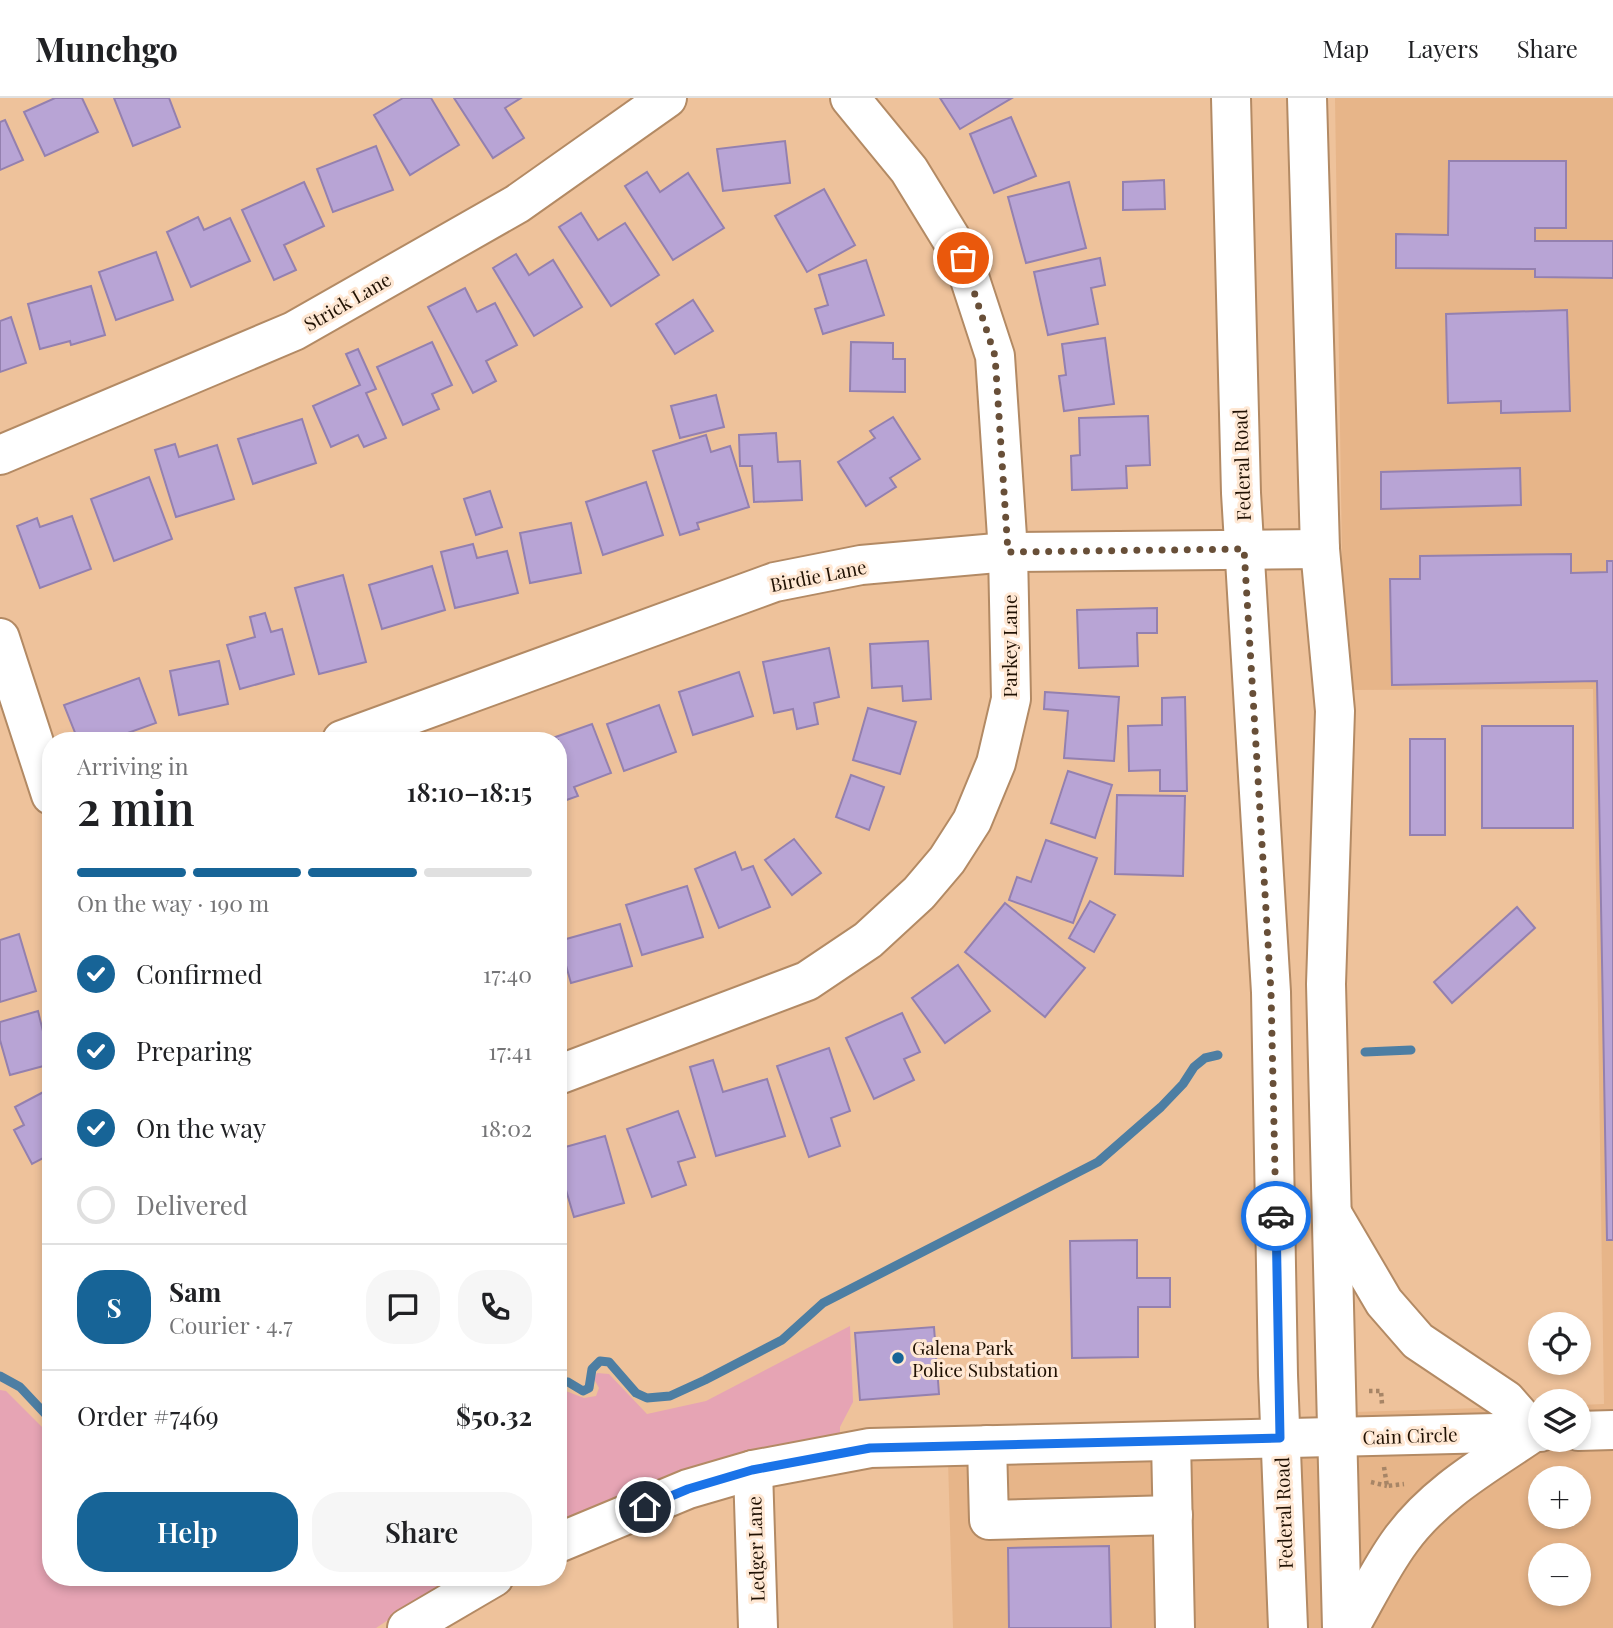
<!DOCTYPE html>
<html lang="en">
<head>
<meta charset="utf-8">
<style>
	body { margin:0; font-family:"Playfair Display",serif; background:#f6f6f6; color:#202124; height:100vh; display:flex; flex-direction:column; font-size:26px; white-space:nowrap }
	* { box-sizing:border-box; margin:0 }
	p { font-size:23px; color:#757577 }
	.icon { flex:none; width:38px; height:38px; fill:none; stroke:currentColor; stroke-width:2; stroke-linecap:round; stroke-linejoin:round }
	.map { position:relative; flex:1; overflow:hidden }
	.drawer { position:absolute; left:42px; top:634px; width:525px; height:854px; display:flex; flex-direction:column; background:#fff; border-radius:28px; box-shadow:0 4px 10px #0003 }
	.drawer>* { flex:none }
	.tools { position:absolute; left:1528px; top:1214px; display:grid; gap:14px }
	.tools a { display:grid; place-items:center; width:63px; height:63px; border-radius:50%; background:#fff; box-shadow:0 4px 10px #0003; font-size:35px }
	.pin { position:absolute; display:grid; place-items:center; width:60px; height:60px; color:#fff; margin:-30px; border:4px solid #fff; border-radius:50%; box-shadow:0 2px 7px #0007 }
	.courier { position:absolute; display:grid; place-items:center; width:70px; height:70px; margin:-35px; border:5px solid #1a73e8; border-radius:50%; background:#fff; color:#222; box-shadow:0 2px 9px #0007 }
	.summary em { font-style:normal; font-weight:600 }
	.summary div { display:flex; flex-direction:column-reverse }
	.summary { display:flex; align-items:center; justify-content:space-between; height:119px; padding:0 35px }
	h1 { font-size:46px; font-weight:600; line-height:52px }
	.bar { display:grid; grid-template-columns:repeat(4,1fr); gap:10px 7px; align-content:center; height:84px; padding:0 35px }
	.bar i { height:9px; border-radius:5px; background:#e0e0e0 }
	.bar .selected { background:#176497 }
	.bar p { grid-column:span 4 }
	.line { display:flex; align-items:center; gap:18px; padding:0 35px; border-top:2px solid #e0e0e0 }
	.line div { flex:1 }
	.round { display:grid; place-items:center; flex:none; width:74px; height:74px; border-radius:28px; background:#f6f6f6 }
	ol { padding:0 35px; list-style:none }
	li { display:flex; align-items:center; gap:21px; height:77px }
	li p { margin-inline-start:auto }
	li .icon { padding:7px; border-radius:50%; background:#176497; color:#fff; stroke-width:4 }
	li:last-child { color:#757577 }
	li i { width:38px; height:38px; border:4px solid #e0e0e0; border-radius:50% }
	.primary-button { display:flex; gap:14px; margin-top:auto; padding:14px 35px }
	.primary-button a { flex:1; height:80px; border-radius:28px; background:#176497; color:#fff; font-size:28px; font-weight:600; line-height:80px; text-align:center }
	.primary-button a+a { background:#f6f6f6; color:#202124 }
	header { display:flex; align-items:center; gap:42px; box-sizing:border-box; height:98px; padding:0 35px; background:#fff; border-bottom:2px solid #e0e0e0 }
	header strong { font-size:33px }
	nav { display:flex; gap:38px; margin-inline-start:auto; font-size:24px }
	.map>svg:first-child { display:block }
	.built { fill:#e7b589; fill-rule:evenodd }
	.green { fill:#e6a4b4 }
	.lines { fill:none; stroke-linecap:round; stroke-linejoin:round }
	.stream { stroke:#4d7ea3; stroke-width:9 }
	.building { fill:#b8a4d5; stroke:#9480af; stroke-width:2 }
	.minor-casing { stroke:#b38a64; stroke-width:42 }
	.major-casing { stroke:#b38a64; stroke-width:42 }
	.path { stroke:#a78566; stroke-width:4.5; stroke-dasharray:3.5 3.5; stroke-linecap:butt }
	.minor { stroke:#fff; stroke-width:38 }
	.major { stroke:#fff; stroke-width:38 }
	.done { stroke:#684f38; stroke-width:7; stroke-dasharray:0 12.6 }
	.route { stroke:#1a73e8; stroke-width:9 }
	.poi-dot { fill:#176497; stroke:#ffe8d4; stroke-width:2.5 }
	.labels { text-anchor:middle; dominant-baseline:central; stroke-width:6; stroke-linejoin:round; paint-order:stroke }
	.street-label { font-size:19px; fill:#201103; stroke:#ffe8d4 }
	.poi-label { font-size:19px; fill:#201103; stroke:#ffe8d4; text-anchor:start }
</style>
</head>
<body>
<header>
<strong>Munchgo</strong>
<nav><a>Map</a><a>Layers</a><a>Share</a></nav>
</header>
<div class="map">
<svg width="1613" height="1530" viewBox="0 0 1613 1530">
	<rect width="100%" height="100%" fill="#eec29b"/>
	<path class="built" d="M1335 0H1613V1530H953L948 1363 1355 1355V1314L1540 1308V1342H1578L1579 1307 1604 1306 1593 591 1344 592ZM1540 1381H1578V1419H1540ZM1540 1458H1578V1496H1540Z"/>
	<g class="green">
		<polygon points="850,1228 853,1304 840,1329 840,1338 757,1352 558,1427 558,1290 584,1300 596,1298 599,1290 594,1281 597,1275 609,1276 647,1316 706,1303"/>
		<polygon points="0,1292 6,1293 51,1338 51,1479 453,1479 376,1530 0,1530"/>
	</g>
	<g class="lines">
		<g class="stream">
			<polyline points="1365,954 1411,952"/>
			<polyline points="0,1278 20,1289 51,1322"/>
			<polyline points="558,1283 568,1284 583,1293 589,1290 592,1271 600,1263 609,1264 636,1295 647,1300 670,1298 705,1282 782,1242 823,1205 1098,1064 1161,1009 1183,986 1194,969 1205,960 1218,957"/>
		</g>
	</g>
	<g class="building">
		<polygon points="55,0 82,0 98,34 45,58 24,14"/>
		<polygon points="114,0 169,0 180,29 133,48"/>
		<polygon points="403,0 431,0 459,47 410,77 374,17"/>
		<polygon points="454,0 521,0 505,10 524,40 493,60"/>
		<polygon points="940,0 1012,0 960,31"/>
		<polygon points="1011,19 1036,78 994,95 970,36"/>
		<polygon points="5,22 23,62 0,72 0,24"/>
		<polygon points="785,43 790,85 723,93 717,51"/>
		<polygon points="376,48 393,92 333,114 317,71"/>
		<polygon points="1449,63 1566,63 1566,130 1535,130 1535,143 1613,143 1613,180 1535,179 1535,171 1396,170 1396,136 1448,137"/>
		<polygon points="647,74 660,94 688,75 724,130 673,162 625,88"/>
		<polygon points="1164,82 1165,111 1123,112 1123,84"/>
		<polygon points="304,84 324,128 284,147 296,172 274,182 242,112"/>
		<polygon points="1069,84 1086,150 1026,165 1008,99"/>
		<polygon points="824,91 855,147 807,174 775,118"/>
		<polygon points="581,115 598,142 625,125 659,177 611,208 559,129"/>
		<polygon points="198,119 204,132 230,120 250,163 191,189 167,134"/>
		<polygon points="156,154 173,202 116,222 99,174"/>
		<polygon points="516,156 529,177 553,162 582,209 534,238 493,170"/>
		<polygon points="1100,160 1105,187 1091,190 1098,226 1048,237 1034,174"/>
		<polygon points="866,162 884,217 823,236 815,211 828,207 819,177"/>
		<polygon points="91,188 105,237 71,247 70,243 40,251 28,206"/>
		<polygon points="465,190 477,214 495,205 517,247 486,263 496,283 473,295 428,209"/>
		<polygon points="693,202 713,233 675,256 656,226"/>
		<polygon points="1567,212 1570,313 1501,315 1501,303 1448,305 1446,216"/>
		<polygon points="11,219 26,265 0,274 0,223"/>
		<polygon points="1105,240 1114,306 1064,313 1059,278 1066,277 1062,246"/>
		<polygon points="432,244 452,287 432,296 439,311 403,327 377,269"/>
		<polygon points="851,244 893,245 893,261 905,261 905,294 850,293"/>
		<polygon points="358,251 376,291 366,295 386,340 364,349 358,337 331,349 313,308 360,287 346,256"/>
		<polygon points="716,297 724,329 680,340 671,308"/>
		<polygon points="1148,318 1150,367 1126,368 1127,390 1072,392 1071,358 1080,357 1079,320"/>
		<polygon points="893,319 920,361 890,380 896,389 866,408 838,364 875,340 870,333"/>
		<polygon points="302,321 316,365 253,386 238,341"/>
		<polygon points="776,335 778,364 800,363 802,402 754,404 752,368 740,368 739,337"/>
		<polygon points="706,337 711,354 730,348 749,409 697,425 699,431 680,437 653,353"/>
		<polygon points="175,346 179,359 217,347 234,401 176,419 155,352"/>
		<polygon points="1520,370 1521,407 1381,411 1381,374"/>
		<polygon points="149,379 172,441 114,463 91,401"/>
		<polygon points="646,384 663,437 603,457 586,404"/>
		<polygon points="490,393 502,429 476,437 464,401"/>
		<polygon points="72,418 91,471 40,490 17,428 37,420 40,429"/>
		<polygon points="571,425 581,475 530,485 520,435"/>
		<polygon points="473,446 477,460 507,453 518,495 455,510 441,454"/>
		<polygon points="1571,456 1571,475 1607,474 1607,463 1613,463 1613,1142 1607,1142 1597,583 1392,587 1390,481 1420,481 1420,458"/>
		<polygon points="432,468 445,512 382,531 369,487"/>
		<polygon points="343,477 366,564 319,576 295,490"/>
		<polygon points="1157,510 1157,535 1137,535 1138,568 1079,570 1077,512"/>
		<polygon points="265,515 271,534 282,531 294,576 240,591 227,547 255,539 250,519"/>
		<polygon points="928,543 931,601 903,603 902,588 872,590 870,546"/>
		<polygon points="829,550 839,599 814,605 818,626 797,631 793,611 774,615 763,564"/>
		<polygon points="219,563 228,606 179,617 170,573"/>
		<polygon points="739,574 753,618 693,637 679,594"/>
		<polygon points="139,580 156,625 108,642 78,642 64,607"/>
		<polygon points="1045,594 1119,599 1114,663 1064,660 1068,613 1044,611"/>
		<polygon points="1185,599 1187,693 1160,693 1160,672 1129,673 1128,628 1162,627 1162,600"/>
		<polygon points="659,607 676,654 624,673 607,626"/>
		<polygon points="868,610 916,624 900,676 853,662"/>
		<polygon points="592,626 611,675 574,689 578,698 558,705 558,642 547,642"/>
		<rect x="1482" y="628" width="91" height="102"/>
		<rect x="1410" y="641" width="35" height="96"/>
		<polygon points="1068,673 1112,687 1095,740 1051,725"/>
		<polygon points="851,677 884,689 869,732 836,719"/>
		<polygon points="1117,697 1185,698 1183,778 1115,776"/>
		<polygon points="794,741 821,775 792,797 765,762"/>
		<polygon points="1046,742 1097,760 1073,825 1009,802 1017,779 1031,784"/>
		<polygon points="735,754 742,772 753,768 770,809 719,830 695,771"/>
		<polygon points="687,788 703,839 642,857 626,807"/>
		<polygon points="1090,803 1115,817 1094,854 1069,840"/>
		<polygon points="1005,805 1085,870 1045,919 965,854"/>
		<polygon points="1517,809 1535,830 1452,905 1434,884"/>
		<polygon points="620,826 632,868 571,885 559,843"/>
		<polygon points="19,836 36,893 0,904 0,842"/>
		<polygon points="958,867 990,913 945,945 912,900"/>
		<polygon points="38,913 51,966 10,977 0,942 0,924"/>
		<polygon points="902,915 920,954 904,961 914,982 874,1001 846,940"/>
		<polygon points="829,950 850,1013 831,1020 840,1048 809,1059 777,968"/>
		<polygon points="713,962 723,994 767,981 785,1038 716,1058 690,969"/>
		<polygon points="51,990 51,1056 32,1066 14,1032 24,1027 15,1009"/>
		<polygon points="678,1013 695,1059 678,1064 686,1087 652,1099 627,1031"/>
		<polygon points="605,1038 624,1105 574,1119 558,1065 558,1051"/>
		<polygon points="1137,1142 1137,1180 1170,1180 1170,1209 1138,1209 1138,1259 1072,1260 1070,1143"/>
		<polygon points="934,1229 939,1296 860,1302 855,1235"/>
		<polygon points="1109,1448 1111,1530 1009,1530 1008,1450"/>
	</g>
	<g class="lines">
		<g class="minor-casing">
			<g id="minor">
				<polyline points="0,357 294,233 517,106 667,0"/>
				<polyline points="0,540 51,697"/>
				<polyline points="342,642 775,484 861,467 1008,454 1320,451"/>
				<polyline points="558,977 807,883 868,842 919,795 947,762 972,723 996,665 1011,601 1008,454 995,258 963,160 909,72 850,0"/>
				<polyline points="1578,1333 1613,1332"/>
				<polyline points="1171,1343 1175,1530"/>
				<polyline points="987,1347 989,1422 1173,1417"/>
				<polyline points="753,1372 758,1530"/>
				<polyline points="558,1445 688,1391 753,1372 870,1350 1540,1334"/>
				<polyline points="407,1530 494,1479"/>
			</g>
		</g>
		<g class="major-casing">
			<g id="major">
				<polyline points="1231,0 1241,395 1271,894 1278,1277 1288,1530"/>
				<polyline points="1307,0 1320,451 1335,613 1326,886 1342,1530"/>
				<path d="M1333 1117 1384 1204 1418 1243 1506 1302 1534 1334C1487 1366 1435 1395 1401 1442 1381 1469 1366 1501 1349 1530"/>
			</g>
		</g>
		<g class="path">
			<polyline points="1369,1293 1381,1293 1382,1306"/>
			<polyline points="1384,1369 1387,1388 1404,1386"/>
			<polyline points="1371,1384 1387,1388"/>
		</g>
		<use href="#minor" class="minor"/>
		<use href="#major" class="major"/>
	</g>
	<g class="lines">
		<polyline class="done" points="963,160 995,258 1008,454 1244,451 1271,894 1276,1118"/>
		<polyline class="route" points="645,1409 688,1391 752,1372 870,1350 1280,1340 1276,1118"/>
	</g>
	<circle class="poi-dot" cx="898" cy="1260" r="7"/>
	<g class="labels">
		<g class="street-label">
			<text transform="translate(347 203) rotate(-30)">Strick Lane</text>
			<text transform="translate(1241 367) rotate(-92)">Federal Road</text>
			<text transform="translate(818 477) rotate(-11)">Birdie Lane</text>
			<text transform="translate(1009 548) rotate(-90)">Parkey Lane</text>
			<text transform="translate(1410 1337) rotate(-2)">Cain Circle</text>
			<text transform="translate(1283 1415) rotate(-92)">Federal Road</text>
			<text transform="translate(755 1451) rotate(-92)">Ledger Lane</text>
		</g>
		<g class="poi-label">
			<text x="912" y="1249">Galena Park<tspan x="912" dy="22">Police Substation</tspan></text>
		</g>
	</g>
</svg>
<div class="tools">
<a><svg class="icon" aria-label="locate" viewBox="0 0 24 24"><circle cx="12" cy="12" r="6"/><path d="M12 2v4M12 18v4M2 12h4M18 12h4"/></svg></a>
<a><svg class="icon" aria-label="layers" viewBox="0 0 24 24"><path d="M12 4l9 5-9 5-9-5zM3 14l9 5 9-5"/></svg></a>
<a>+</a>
<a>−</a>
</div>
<div class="pin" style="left:963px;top:160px;background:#ea580c"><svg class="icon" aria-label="bag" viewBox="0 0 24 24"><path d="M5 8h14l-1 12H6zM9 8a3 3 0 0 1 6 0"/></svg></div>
<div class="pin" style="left:645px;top:1409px;background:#1f2937"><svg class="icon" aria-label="home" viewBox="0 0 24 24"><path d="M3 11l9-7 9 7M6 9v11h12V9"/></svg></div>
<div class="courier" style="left:1276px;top:1118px"><svg class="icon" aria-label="car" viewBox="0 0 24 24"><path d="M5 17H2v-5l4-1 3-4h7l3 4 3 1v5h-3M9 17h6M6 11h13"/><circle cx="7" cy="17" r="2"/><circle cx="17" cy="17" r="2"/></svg></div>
<section class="drawer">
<div class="summary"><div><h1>2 min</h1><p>Arriving in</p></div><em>18:10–18:15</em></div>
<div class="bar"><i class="selected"></i><i class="selected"></i><i class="selected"></i><i></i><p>On the way · 190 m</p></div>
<ol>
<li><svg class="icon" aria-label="check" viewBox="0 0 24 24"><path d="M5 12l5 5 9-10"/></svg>Confirmed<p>17:40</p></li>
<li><svg class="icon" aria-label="check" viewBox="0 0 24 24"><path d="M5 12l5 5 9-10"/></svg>Preparing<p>17:41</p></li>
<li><svg class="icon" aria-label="check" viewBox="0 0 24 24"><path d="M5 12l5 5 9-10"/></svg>On the way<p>18:02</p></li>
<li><i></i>Delivered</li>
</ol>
<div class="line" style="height:126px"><b class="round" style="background:#176497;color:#fff">S</b><div><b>Sam</b><p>Courier · 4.7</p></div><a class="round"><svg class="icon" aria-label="chat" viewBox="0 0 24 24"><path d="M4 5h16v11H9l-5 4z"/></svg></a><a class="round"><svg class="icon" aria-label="phone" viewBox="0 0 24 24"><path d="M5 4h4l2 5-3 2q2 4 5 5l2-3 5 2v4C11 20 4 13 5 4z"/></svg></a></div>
<div class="line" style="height:91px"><div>Order #7469</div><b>$50.32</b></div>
<div class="primary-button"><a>Help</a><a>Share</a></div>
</section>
</div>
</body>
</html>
